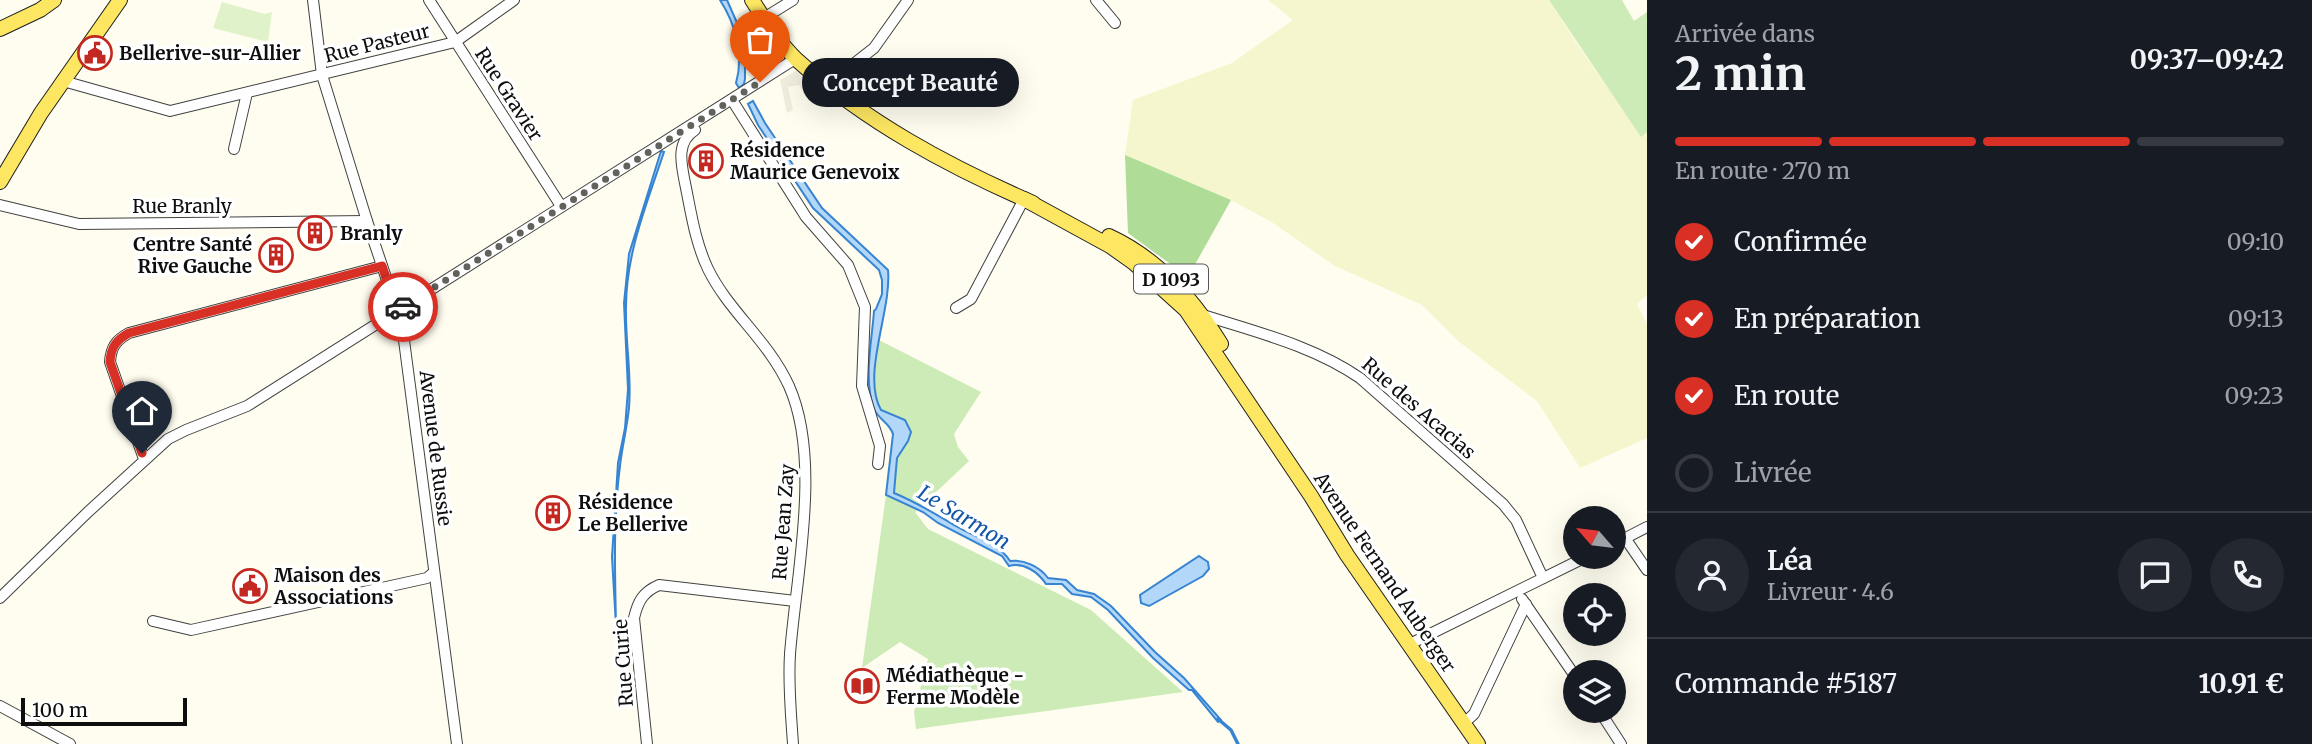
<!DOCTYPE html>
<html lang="fr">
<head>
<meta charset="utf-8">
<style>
	body { margin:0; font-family:Merriweather,serif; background:#242831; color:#f1f3f6; height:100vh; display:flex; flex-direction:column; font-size:26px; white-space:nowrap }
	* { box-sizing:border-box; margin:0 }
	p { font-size:23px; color:#9ea1a6 }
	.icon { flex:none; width:38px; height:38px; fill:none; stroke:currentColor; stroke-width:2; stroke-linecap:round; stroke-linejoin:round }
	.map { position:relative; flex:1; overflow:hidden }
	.drawer { display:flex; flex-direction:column; background:#171b24; width:665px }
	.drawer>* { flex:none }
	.needle { width:46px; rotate:298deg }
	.buttons { position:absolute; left:1563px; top:506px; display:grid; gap:14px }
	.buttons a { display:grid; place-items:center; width:63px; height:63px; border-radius:50%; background:#171b24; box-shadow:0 7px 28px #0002; font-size:35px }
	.scale { position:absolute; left:21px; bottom:18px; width:166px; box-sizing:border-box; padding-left:7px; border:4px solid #0e0e0e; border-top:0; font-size:19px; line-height:24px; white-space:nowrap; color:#0e0e0e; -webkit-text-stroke:5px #fff; paint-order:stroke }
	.pin { position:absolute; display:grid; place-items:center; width:60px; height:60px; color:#fff; margin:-72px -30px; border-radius:50% 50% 50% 0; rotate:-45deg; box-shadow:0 0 7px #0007 }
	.pin .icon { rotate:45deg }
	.courier { position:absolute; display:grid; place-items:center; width:70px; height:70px; margin:-35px; border:5px solid #d93025; border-radius:50%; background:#fff; color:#222; box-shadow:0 2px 9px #0007 }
	.bubble { position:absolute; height:49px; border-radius:24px; background:#171b24; box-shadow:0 7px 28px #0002; font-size:23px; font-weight:700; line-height:49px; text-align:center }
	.headline em { font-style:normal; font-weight:700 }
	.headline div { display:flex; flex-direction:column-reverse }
	.headline { display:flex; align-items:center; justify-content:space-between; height:119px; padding:0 28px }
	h1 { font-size:46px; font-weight:700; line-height:52px }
	.bar { display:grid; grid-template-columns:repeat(4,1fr); gap:10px 7px; align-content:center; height:84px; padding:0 28px }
	.bar i { height:9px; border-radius:5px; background:#363941 }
	.bar .current { background:#d93025 }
	.bar p { grid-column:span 4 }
	.line { display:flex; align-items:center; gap:18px; padding:0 28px; border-top:2px solid #363941 }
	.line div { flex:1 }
	.round { display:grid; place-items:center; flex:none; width:74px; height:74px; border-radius:37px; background:#242831 }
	ol { padding:0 28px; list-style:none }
	li { display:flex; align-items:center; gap:21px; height:77px }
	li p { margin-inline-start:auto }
	li .icon { padding:7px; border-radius:50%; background:#d93025; color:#fff; stroke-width:4 }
	li:last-child { color:#9ea1a6 }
	li i { width:38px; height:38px; border:4px solid #363941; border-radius:50% }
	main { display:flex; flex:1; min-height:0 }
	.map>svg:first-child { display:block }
	.farmland { fill:#f5f6ce }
	.green { fill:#cdebb7 }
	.forest { fill:#afdc96 }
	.pitch { fill:#e0f2c9 }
	.plaza { fill:#f0edde }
	.water { fill:#b2d7f8; stroke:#3684d2; stroke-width:2 }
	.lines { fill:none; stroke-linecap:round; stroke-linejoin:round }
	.stream { stroke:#3684d2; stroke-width:3.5 }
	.minor-casing { stroke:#414141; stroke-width:12 }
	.major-casing { stroke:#1f1f1f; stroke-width:16 }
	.minor { stroke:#fff; stroke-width:10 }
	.major { stroke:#fde661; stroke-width:14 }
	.done { stroke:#62625d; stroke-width:7; stroke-dasharray:0 12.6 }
	.route { stroke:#d93025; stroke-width:9 }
	.labels { text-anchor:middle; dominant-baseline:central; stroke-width:7; stroke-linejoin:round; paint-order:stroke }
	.shield { fill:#fff; stroke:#565656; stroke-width:2 }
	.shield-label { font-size:18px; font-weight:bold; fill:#0e0e0e }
	.street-label { font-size:19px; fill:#0e0e0e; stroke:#fff }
	.poi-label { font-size:19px; font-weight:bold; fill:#0e0e0e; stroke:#fff; text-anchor:start }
	.water-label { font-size:21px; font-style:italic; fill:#1256a5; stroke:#fff }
</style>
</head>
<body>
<main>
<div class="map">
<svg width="1647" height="744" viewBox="0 0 1647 744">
	<rect width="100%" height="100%" fill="#fffdef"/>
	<polygon class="farmland" points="1268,0 1549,0 1579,47 1641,134 1647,130 1647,295 1637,304 1647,324 1647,438 1580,468 1537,401 1458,341 1422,305 1335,266 1273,223 1231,200 1125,155 1133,100 1232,63 1293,20"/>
	<g class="green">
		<polygon points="1549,0 1622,0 1634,21 1647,12 1647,132 1641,137"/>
		<polygon points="879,340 981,392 954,434 958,447 969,461 915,512 928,529 1091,610 1183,692 916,729 914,712 928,659 900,642 862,668 886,495 908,425 881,410 873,391"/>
	</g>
	<polygon class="forest" points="1125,155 1231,200 1188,277 1128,233"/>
	<polygon class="pitch" points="222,2 265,14 272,12 268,42 213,28"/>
	<polygon class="plaza" points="796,71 816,82 806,95 799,85 788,87 793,110 787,113 780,80"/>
	<g class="water">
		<path d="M720 0H727L745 41V79L744 84 739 88 736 83C744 55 736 25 720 0Z"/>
		<path d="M753 101 765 123 822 208 888 270C892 310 861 375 881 410L905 420 911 432 908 441 897 458 894 493C916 502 934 513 954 525 972 536 999 543 1010 561 1024 559 1040 567 1048 578L1066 580 1077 590 1094 594 1111 606 1155 652 1184 678 1221 720 1218 722 1192 690H1189L1153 658 1108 610 1091 597 1072 594 1062 584H1046C1038 572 1024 562 1009 566L1002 556 938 523 923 512 886 495 893 434C890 423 878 419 874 409 863 379 872 341 874 311L876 309 882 294V280L879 270 813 208 758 125 748 104Z"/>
		<path d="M661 151 664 152C647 203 626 253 626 307 625 341 632 374 629 408 627 428 622 447 620 466 613 519 615 573 616 626L612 557 618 463 625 428 628 389 624 303 629 254Z"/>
		<polygon points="1199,556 1208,562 1209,569 1203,576 1149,606 1141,603 1140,595"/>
	</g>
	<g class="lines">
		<polyline class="stream" points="1218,719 1231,730 1238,744"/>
		<g class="minor-casing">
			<g id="minor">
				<polyline points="313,0 322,75 367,221 402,325 457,744"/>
				<polyline points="429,0 561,206"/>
				<polyline points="1096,0 1115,23"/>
				<polyline points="764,18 793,0"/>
				<polyline points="63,81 170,111 455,42 514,0"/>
				<polyline points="828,84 874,48 908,0"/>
				<polyline points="732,100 806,217 848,265 865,307 862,386 880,446 878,464"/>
				<path d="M695 130C676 142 681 163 685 183 691 212 695 242 708 269 729 312 768 340 789 386 822 460 796 575 790 654 788 684 791 714 793 744"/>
				<polyline points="234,149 247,93"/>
				<polyline points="0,205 79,224 367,221"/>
				<polyline points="956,308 971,299 1024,199"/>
				<path d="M1200 314C1255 332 1312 345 1360 378L1503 504 1516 520 1543 578"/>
				<path d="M144 459 110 362C111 347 116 340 129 333L382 266"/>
				<polyline points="1625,538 1647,570"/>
				<polyline points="1614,544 1647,527"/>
				<polyline points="0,598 88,512 168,439 186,430 247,406 795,59"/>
				<polyline points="1522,599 1575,676"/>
				<polyline points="153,621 191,630 427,578 434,572"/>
				<polyline points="1410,644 1588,556"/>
				<polyline points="0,706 70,744"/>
				<polyline points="1599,710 1621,744"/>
				<polyline points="1464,723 1474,714 1526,604"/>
				<path d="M647 744 634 618C638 601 643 592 659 585L795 601"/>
			</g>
		</g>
		<g class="major-casing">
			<g id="major">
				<path d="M752 0C765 20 779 43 797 60 866 122 948 166 1033 203"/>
				<polyline points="0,29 40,10 54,0"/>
				<polyline points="0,182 41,113 120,0"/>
				<polyline points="1024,199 1110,246 1134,263 1186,310 1311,496 1347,555 1478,744"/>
				<path d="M1109 236C1157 258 1194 300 1221 344"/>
			</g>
		</g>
		<use href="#minor" class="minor"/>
		<use href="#major" class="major"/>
	</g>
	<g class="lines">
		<polyline class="done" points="403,307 760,82"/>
		<path class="route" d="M142 453 110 362C111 347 116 340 129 333L382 266 397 310 403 307"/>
	</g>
	<defs>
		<g id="civic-ring" transform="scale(1.75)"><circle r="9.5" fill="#fff" stroke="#c32921" stroke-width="1.5"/><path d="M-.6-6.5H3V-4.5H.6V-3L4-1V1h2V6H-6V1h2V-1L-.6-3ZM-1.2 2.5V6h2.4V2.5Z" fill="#c32921"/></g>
		<g id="building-ring" transform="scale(1.75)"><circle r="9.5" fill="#fff" stroke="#c32921" stroke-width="1.5"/><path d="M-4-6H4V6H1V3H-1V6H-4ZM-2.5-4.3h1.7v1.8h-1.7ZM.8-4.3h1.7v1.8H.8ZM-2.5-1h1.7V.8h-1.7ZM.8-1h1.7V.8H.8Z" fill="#c32921"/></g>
		<g id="library-ring" transform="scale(1.75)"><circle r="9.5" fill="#fff" stroke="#c32921" stroke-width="1.5"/><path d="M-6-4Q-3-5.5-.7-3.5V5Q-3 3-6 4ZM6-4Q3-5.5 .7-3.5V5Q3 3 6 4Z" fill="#c32921"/></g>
	</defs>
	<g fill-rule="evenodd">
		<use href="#civic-ring" x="95" y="53"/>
		<use href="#building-ring" x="706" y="161"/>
		<use href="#building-ring" x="315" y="233"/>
		<use href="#building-ring" x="276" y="255"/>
		<use href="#building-ring" x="553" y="513"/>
		<use href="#civic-ring" x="250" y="586"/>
		<use href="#library-ring" x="862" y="686"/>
	</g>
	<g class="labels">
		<rect class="shield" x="1134" y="264.5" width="74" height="29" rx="5"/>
		<g class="shield-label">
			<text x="1171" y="279">D 1093</text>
		</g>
		<g class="street-label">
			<text transform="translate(377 43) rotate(-14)">Rue Pasteur</text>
			<text transform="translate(509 94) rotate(57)">Rue Gravier</text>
			<text x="182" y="206">Rue Branly</text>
			<text transform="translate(1419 408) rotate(41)">Rue des Acacias</text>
			<text transform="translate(436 448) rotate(83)">Avenue de Russie</text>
			<text transform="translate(783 522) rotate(-86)">Rue Jean Zay</text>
			<text transform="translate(1385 572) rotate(56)">Avenue Fernand Auberger</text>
			<text transform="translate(623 663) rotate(-94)">Rue Curie</text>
		</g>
		<g class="poi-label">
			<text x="119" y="53">Bellerive-sur-Allier</text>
			<text x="730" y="150">Résidence<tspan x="730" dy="22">Maurice Genevoix</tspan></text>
			<text x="340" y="233">Branly</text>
			<text x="252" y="244" text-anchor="end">Centre Santé<tspan x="252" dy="22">Rive Gauche</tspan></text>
			<text x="578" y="502">Résidence<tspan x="578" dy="22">Le Bellerive</tspan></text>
			<text x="274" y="575">Maison des<tspan x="274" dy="22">Associations</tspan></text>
			<text x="886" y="675">Médiathèque -<tspan x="886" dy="22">Ferme Modèle</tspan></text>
		</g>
		<g class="water-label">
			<text transform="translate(964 517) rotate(31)">Le Sarmon</text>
		</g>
	</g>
</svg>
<div class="buttons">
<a><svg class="needle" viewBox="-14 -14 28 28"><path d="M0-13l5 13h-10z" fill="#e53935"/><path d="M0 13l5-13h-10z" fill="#9ea1a6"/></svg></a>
<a><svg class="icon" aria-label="locate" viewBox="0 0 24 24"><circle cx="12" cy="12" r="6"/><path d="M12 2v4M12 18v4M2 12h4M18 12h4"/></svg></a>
<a><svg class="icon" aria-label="layers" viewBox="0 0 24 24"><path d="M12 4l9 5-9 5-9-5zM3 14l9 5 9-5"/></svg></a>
</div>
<div class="scale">100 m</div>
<div class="pin" style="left:760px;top:82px;background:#ea580c"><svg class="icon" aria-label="bag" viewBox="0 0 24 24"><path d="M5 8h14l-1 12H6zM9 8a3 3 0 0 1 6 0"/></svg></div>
<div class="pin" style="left:142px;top:453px;background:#1f2937"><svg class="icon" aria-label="home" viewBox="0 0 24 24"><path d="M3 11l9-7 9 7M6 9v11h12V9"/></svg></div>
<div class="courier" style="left:403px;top:307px"><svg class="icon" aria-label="car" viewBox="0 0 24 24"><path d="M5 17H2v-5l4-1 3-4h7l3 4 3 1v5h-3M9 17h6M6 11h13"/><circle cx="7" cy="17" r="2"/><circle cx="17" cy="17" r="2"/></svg></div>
<div class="bubble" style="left:802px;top:58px;width:217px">Concept Beauté</div>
</div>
<section class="drawer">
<div class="headline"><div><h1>2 min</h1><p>Arrivée dans</p></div><em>09:37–09:42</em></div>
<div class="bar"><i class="current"></i><i class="current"></i><i class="current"></i><i></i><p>En route · 270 m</p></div>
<ol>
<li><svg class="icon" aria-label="check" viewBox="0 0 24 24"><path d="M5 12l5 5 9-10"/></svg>Confirmée<p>09:10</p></li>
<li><svg class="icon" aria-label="check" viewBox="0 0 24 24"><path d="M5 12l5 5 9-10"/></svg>En préparation<p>09:13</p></li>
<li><svg class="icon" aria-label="check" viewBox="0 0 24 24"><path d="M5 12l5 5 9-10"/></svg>En route<p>09:23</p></li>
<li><i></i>Livrée</li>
</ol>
<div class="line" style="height:126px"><a class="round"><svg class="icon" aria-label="person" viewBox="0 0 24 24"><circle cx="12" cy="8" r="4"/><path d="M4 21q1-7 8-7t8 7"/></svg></a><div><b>Léa</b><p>Livreur · 4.6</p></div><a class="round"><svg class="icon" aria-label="chat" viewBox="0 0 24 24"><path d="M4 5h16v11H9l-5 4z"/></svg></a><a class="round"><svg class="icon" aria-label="phone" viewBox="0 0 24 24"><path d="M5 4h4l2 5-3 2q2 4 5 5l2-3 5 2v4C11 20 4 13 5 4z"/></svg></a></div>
<div class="line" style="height:91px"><div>Commande #5187</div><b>10.91 €</b></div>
</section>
</main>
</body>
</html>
